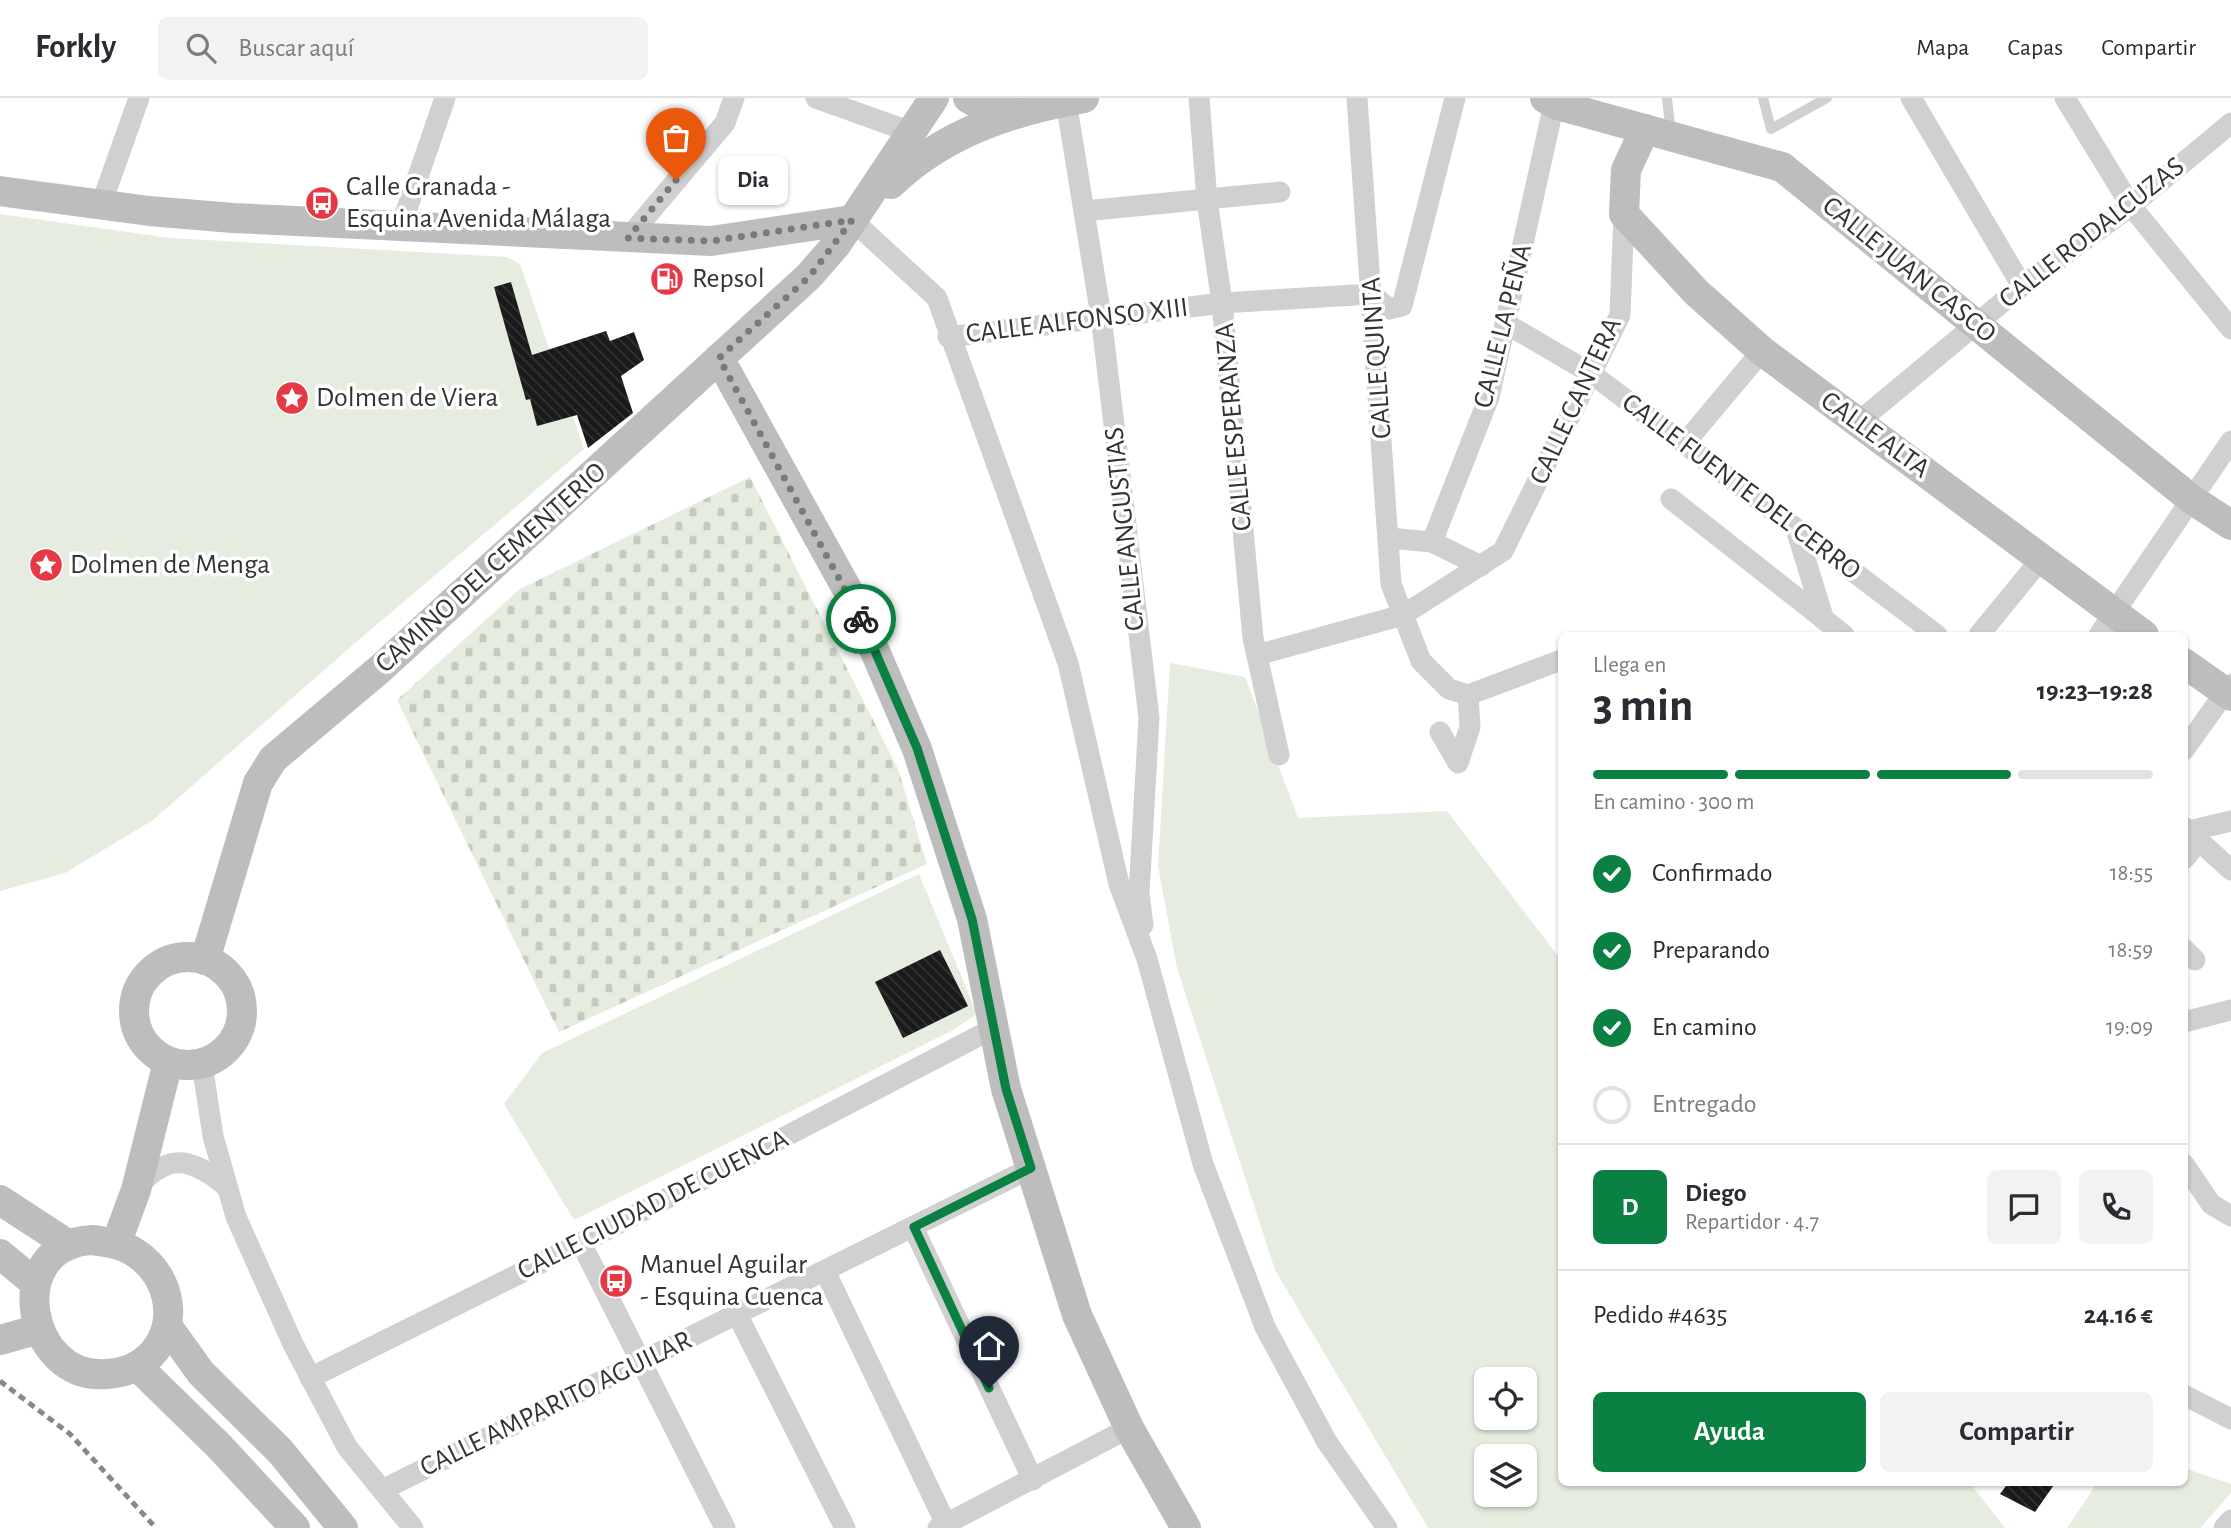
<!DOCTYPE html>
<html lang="es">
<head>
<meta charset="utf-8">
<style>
	body { margin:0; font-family:"Alegreya Sans",sans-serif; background:#f2f2f3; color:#2b2b33; height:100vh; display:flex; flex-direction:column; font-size:26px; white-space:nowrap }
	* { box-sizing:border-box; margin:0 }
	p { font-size:23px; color:#7c7c81 }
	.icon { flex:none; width:38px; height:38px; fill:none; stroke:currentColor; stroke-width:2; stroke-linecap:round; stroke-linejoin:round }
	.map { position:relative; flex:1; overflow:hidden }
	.panel { position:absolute; left:1558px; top:534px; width:630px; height:854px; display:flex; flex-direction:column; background:#fff; border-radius:10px; box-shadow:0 2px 5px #0004 }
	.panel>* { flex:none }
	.fabs { position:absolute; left:1474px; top:1269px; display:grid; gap:14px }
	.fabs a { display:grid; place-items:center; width:63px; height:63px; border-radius:10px; background:#fff; box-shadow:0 2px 5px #0004; font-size:35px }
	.pin { position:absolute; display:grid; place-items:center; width:60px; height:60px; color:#fff; margin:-72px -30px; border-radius:50% 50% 50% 0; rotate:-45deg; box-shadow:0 0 7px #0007 }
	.pin .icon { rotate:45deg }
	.courier { position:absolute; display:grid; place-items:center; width:70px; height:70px; margin:-35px; border:5px solid #0b8043; border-radius:50%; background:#fff; color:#222; box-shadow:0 2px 9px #0007 }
	.bubble { position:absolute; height:49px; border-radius:10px; background:#fff; box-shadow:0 2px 5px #0004; font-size:23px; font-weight:700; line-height:49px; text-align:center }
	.headline em { font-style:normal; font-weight:700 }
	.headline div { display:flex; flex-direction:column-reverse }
	.headline { display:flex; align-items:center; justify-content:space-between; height:119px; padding:0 35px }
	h1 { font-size:46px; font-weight:700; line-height:52px }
	.bar { display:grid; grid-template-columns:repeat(4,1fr); gap:10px 7px; align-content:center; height:84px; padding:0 35px }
	.bar i { height:9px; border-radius:5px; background:#e1e1e2 }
	.bar .on { background:#0b8043 }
	.bar p { grid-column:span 4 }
	.line { display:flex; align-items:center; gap:18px; padding:0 35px; border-top:2px solid #e1e1e2 }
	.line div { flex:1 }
	.round { display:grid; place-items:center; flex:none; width:74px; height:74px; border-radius:10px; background:#f2f2f3 }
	ol { padding:0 35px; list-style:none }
	li { display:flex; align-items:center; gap:21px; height:77px }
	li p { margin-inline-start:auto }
	li .icon { padding:7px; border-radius:50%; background:#0b8043; color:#fff; stroke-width:4 }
	li:last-child { color:#7c7c81 }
	li i { width:38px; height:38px; border:4px solid #e1e1e2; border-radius:50% }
	.button { display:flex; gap:14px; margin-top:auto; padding:14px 35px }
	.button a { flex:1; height:80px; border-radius:10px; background:#0b8043; color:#fff; font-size:28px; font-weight:700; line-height:80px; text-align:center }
	.button a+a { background:#f2f2f3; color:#2b2b33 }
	header { display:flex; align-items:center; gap:42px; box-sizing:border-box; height:98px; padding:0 35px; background:#fff; border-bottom:2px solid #e1e1e2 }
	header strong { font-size:33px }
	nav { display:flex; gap:38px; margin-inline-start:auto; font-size:24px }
	.search { width:490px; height:63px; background:#f2f2f3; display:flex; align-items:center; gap:18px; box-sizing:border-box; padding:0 24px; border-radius:10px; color:#7c7c81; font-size:26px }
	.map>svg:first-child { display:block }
	.green { fill:#e6ecdf; fill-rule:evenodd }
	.cemetery { fill:url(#cemetery-stones) }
	.building { fill:url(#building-back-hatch) }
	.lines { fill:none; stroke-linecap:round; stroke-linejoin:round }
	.lane { stroke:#d0d0d0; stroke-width:10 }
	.street { stroke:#d0d0d0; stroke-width:21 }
	.secondary { stroke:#bdbdbd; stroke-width:30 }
	.rail { stroke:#888; stroke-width:5; stroke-dasharray:7 5; stroke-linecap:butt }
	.done { stroke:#7a7a7a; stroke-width:7; stroke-dasharray:0 12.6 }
	.route { stroke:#0b8043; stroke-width:9 }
	.labels { text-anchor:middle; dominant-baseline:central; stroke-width:7; stroke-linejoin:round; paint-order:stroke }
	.poi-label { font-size:28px; fill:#333; stroke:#fff; text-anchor:start }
	.street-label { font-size:28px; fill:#333; stroke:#fff }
</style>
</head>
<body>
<header>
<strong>Forkly</strong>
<div class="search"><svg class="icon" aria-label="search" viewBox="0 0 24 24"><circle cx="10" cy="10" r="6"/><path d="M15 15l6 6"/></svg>Buscar aquí</div>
<nav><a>Mapa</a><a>Capas</a><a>Compartir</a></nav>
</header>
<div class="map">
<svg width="2231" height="1430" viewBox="0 0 2231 1430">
	<defs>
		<pattern id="cemetery-stones" width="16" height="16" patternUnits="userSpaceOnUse" patternTransform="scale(1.75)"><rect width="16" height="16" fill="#e6ecdf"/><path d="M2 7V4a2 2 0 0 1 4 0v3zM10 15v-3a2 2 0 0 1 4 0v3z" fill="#c6cbc0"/></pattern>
		<pattern id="building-back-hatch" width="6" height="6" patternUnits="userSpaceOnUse" patternTransform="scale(1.75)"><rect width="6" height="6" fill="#1a1a1a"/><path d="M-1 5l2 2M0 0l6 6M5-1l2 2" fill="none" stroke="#333"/></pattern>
	</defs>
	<rect width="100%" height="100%" fill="#fff"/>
	<g class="green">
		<polygon points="0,116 170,140 507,159 520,166 584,351 362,539 153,722 65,775 0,793"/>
		<path d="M1170 565 1245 579 1298 720 1447 713 1561 862V1384H1969L2005 1430H1428L1275 1172 1177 870 1158 768ZM1486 1281H1524V1320H1486ZM1486 1358H1524V1396H1486Z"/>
		<polygon points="919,776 977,916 953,932 574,1122 504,1006 542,955"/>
		<polygon points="2184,1370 2231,1386 2231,1395 2200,1430 2067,1430 2098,1384 2184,1384"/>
	</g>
	<polygon class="cemetery" points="750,379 898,671 927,766 559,934 397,602 520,491"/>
	<g class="building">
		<polygon points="511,184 532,257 606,233 610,243 634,234 644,262 621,278 633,315 588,350 577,317 537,328 530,301 526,302 494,189"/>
		<polygon points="940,852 968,908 903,940 875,884"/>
		<polygon points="2009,1384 2056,1384 2035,1414 2000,1396"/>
	</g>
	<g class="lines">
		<g class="lane">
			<polyline points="1667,0 1671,36"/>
			<polyline points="1763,0 1771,31 1827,0"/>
		</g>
		<g class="street">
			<polyline points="816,0 911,34"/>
			<polyline points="1199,0 1207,102 1222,205 1253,540 1279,657"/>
			<polyline points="1357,0 1391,486 1421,563 1449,591 1468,597 1561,562"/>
			<polyline points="1911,0 2022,188"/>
			<polyline points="2065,0 2131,108 2231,231"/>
			<polyline points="1066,3 1101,218 1149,620 1139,796 1143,827"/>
			<polyline points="101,107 139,0"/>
			<polyline points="1084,113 1280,94"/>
			<polyline points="852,122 937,200 1068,565 1119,786 1147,861 1203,1066 1265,1229 1327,1344 1387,1430"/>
			<polyline points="401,128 445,0"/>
			<polyline points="628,140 725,25 734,0"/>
			<polyline points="1372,196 1389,211 1402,208 1455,0"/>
			<polyline points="1505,225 1592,276 1937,537"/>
			<polyline points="948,239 1222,205 1372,196"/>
			<polyline points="1857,325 2022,188 2131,108 2231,25"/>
			<polyline points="1684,346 1762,253"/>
			<polyline points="1671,401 1844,537"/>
			<polyline points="1796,431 1824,522"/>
			<polyline points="1389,440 1432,444 1481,468"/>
			<polyline points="1432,444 1489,299 1554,6"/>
			<polyline points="1979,537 2042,460"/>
			<polyline points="2099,537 2231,343"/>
			<polyline points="1257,557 1403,517 1503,453 1620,217 1624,116"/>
			<polyline points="1440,634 1458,665 1470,629 1468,597"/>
			<polyline points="2184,652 2231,586"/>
			<polyline points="2184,729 2231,772"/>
			<polyline points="2189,733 2231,723"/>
			<polyline points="2184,761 2199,743"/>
			<polyline points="2184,851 2195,862"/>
			<polyline points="2184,924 2231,912"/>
			<polyline points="202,966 213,1038 236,1119 293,1246 347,1349 413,1430"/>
			<polyline points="2184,1066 2211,1106 2231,1118"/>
			<path d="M137 1090C169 1053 192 1060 227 1089"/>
			<polyline points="913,1129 1033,1382"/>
			<polyline points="581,1145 725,1430"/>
			<polyline points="825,1173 946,1426"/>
			<polyline points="737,1216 845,1430"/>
			<polyline points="310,1280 581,1145 994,930"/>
			<polyline points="2184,1297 2231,1321"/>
			<polyline points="382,1392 1031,1070"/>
			<polyline points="938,1430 1129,1330"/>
			<polyline points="2224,1430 2231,1422"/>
		</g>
		<g class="secondary">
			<polyline points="968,0 992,14 1016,15"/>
			<polyline points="1545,0 1554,6 1782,69 2191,401 2231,427"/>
			<polyline points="1645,31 1626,72 1624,116 1696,194 1762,253 2144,537"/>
			<path d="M891 86C945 34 1012 13 1084 0"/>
			<polyline points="0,93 149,113 233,120 711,143 852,122"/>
			<polyline points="719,260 852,500 917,651 972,821 1006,991 1077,1217 1129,1330 1186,1430"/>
			<polyline points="2184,565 2231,598"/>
			<circle cx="188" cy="913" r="54"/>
			<polyline points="205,862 258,685 273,661 380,571 809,178 836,147 934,0"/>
			<polyline points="0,1102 69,1147"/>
			<path d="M92 1142C108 1144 123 1146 137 1156 171 1179 180 1228 150 1258 138 1270 123 1275 107 1276 27 1284 1 1147 92 1142Z"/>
			<polyline points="116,1146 136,1092 168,964"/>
			<polyline points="0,1156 35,1185"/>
			<polyline points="168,1229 201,1275 280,1353 343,1430"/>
			<polyline points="0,1242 39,1231"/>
			<polyline points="137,1268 219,1348 295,1430"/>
		</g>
		<polyline class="rail" points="0,1283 70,1336 156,1430"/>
	</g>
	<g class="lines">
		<polyline class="done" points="676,82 628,140 711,143 852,122 810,178 719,260 861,521"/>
		<polyline class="route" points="861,521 917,650 972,821 1006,991 1031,1070 914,1129 989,1290"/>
	</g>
	<defs>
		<g id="bus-disc" transform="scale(1.75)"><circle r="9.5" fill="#e63946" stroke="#fff"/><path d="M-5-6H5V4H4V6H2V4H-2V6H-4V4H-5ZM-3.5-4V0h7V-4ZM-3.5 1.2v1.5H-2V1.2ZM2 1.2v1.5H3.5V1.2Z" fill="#fff"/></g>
		<g id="fuel-disc" transform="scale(1.75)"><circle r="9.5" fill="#e63946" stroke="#fff"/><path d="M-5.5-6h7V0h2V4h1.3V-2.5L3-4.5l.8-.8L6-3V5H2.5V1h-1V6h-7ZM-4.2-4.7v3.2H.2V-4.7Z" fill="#fff"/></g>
		<g id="sight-disc" transform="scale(1.75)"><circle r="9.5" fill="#e63946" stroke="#fff"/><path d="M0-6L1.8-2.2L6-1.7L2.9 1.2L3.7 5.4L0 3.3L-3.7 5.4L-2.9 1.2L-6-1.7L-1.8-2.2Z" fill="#fff"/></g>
	</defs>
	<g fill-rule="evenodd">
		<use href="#bus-disc" x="322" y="105"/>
		<use href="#fuel-disc" x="667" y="181"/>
		<use href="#sight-disc" x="292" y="300"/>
		<use href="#sight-disc" x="46" y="467"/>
		<use href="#bus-disc" x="616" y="1183"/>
	</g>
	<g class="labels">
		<g class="poi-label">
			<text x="346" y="89">Calle Granada -<tspan x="346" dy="32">Esquina Avenida Málaga</tspan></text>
			<text x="692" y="181">Repsol</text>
			<text x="316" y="300">Dolmen de Viera</text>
			<text x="70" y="467">Dolmen de Menga</text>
			<text x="640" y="1167">Manuel Aguilar<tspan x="640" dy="32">- Esquina Cuenca</tspan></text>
		</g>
		<g class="street-label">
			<text transform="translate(2092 135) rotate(-38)">CALLE RODALCUZAS</text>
			<text transform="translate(1909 172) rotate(39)">CALLE JUAN CASCO</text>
			<text transform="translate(1077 223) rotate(-7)">CALLE ALFONSO XIII</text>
			<text transform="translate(1503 228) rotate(-76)">CALLE LA PEÑA</text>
			<text transform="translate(1377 260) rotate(-94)">CALLE QUINTA</text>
			<text transform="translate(1576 303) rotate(-65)">CALLE CANTERA</text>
			<text transform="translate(1234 329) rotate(-95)">CALLE ESPERANZA</text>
			<text transform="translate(1875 337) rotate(36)">CALLE ALTA</text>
			<text transform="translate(1741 389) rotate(37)">CALLE FUENTE DEL CERRO</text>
			<text transform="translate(1125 431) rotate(-96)">CALLE ANGUSTIAS</text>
			<text transform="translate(491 470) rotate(-42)">CAMINO DEL CEMENTERIO</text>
			<text transform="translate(653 1107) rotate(-27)">CALLE CIUDAD DE CUENCA</text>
			<text transform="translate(556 1306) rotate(-26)">CALLE AMPARITO AGUILAR</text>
		</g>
	</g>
</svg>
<div class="fabs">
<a><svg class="icon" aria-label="locate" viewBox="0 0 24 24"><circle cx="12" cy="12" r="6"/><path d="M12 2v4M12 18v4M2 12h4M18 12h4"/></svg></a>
<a><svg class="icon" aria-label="layers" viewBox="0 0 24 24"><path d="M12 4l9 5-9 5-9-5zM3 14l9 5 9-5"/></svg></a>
</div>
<div class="pin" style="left:676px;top:82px;background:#ea580c"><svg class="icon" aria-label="bag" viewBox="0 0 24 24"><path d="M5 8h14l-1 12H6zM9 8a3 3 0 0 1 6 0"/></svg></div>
<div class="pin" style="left:989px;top:1290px;background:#1f2937"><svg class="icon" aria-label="home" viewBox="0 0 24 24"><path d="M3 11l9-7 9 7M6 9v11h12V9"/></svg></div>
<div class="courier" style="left:861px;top:521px"><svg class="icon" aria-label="bike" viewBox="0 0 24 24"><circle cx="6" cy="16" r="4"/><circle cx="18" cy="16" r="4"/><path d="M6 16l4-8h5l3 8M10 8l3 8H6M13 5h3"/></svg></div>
<div class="bubble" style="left:718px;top:58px;width:70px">Dia</div>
<section class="panel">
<div class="headline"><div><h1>3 min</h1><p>Llega en</p></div><em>19:23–19:28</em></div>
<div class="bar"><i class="on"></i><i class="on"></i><i class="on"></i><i></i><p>En camino · 300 m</p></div>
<ol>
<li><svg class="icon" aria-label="check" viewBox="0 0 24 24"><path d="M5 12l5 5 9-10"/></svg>Confirmado<p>18:55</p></li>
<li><svg class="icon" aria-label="check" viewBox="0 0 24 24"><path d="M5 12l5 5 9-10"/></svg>Preparando<p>18:59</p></li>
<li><svg class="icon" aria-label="check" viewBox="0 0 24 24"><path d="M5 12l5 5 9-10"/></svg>En camino<p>19:09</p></li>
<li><i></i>Entregado</li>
</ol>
<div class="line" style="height:126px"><b class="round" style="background:#0b8043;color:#fff">D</b><div><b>Diego</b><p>Repartidor · 4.7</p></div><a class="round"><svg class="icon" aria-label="chat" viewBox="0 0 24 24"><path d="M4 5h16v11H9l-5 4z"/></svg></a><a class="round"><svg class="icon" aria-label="phone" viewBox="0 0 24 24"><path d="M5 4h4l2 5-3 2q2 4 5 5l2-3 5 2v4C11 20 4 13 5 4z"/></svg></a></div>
<div class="line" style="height:91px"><div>Pedido #4635</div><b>24.16 €</b></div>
<div class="button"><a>Ayuda</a><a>Compartir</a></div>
</section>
</div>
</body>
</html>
